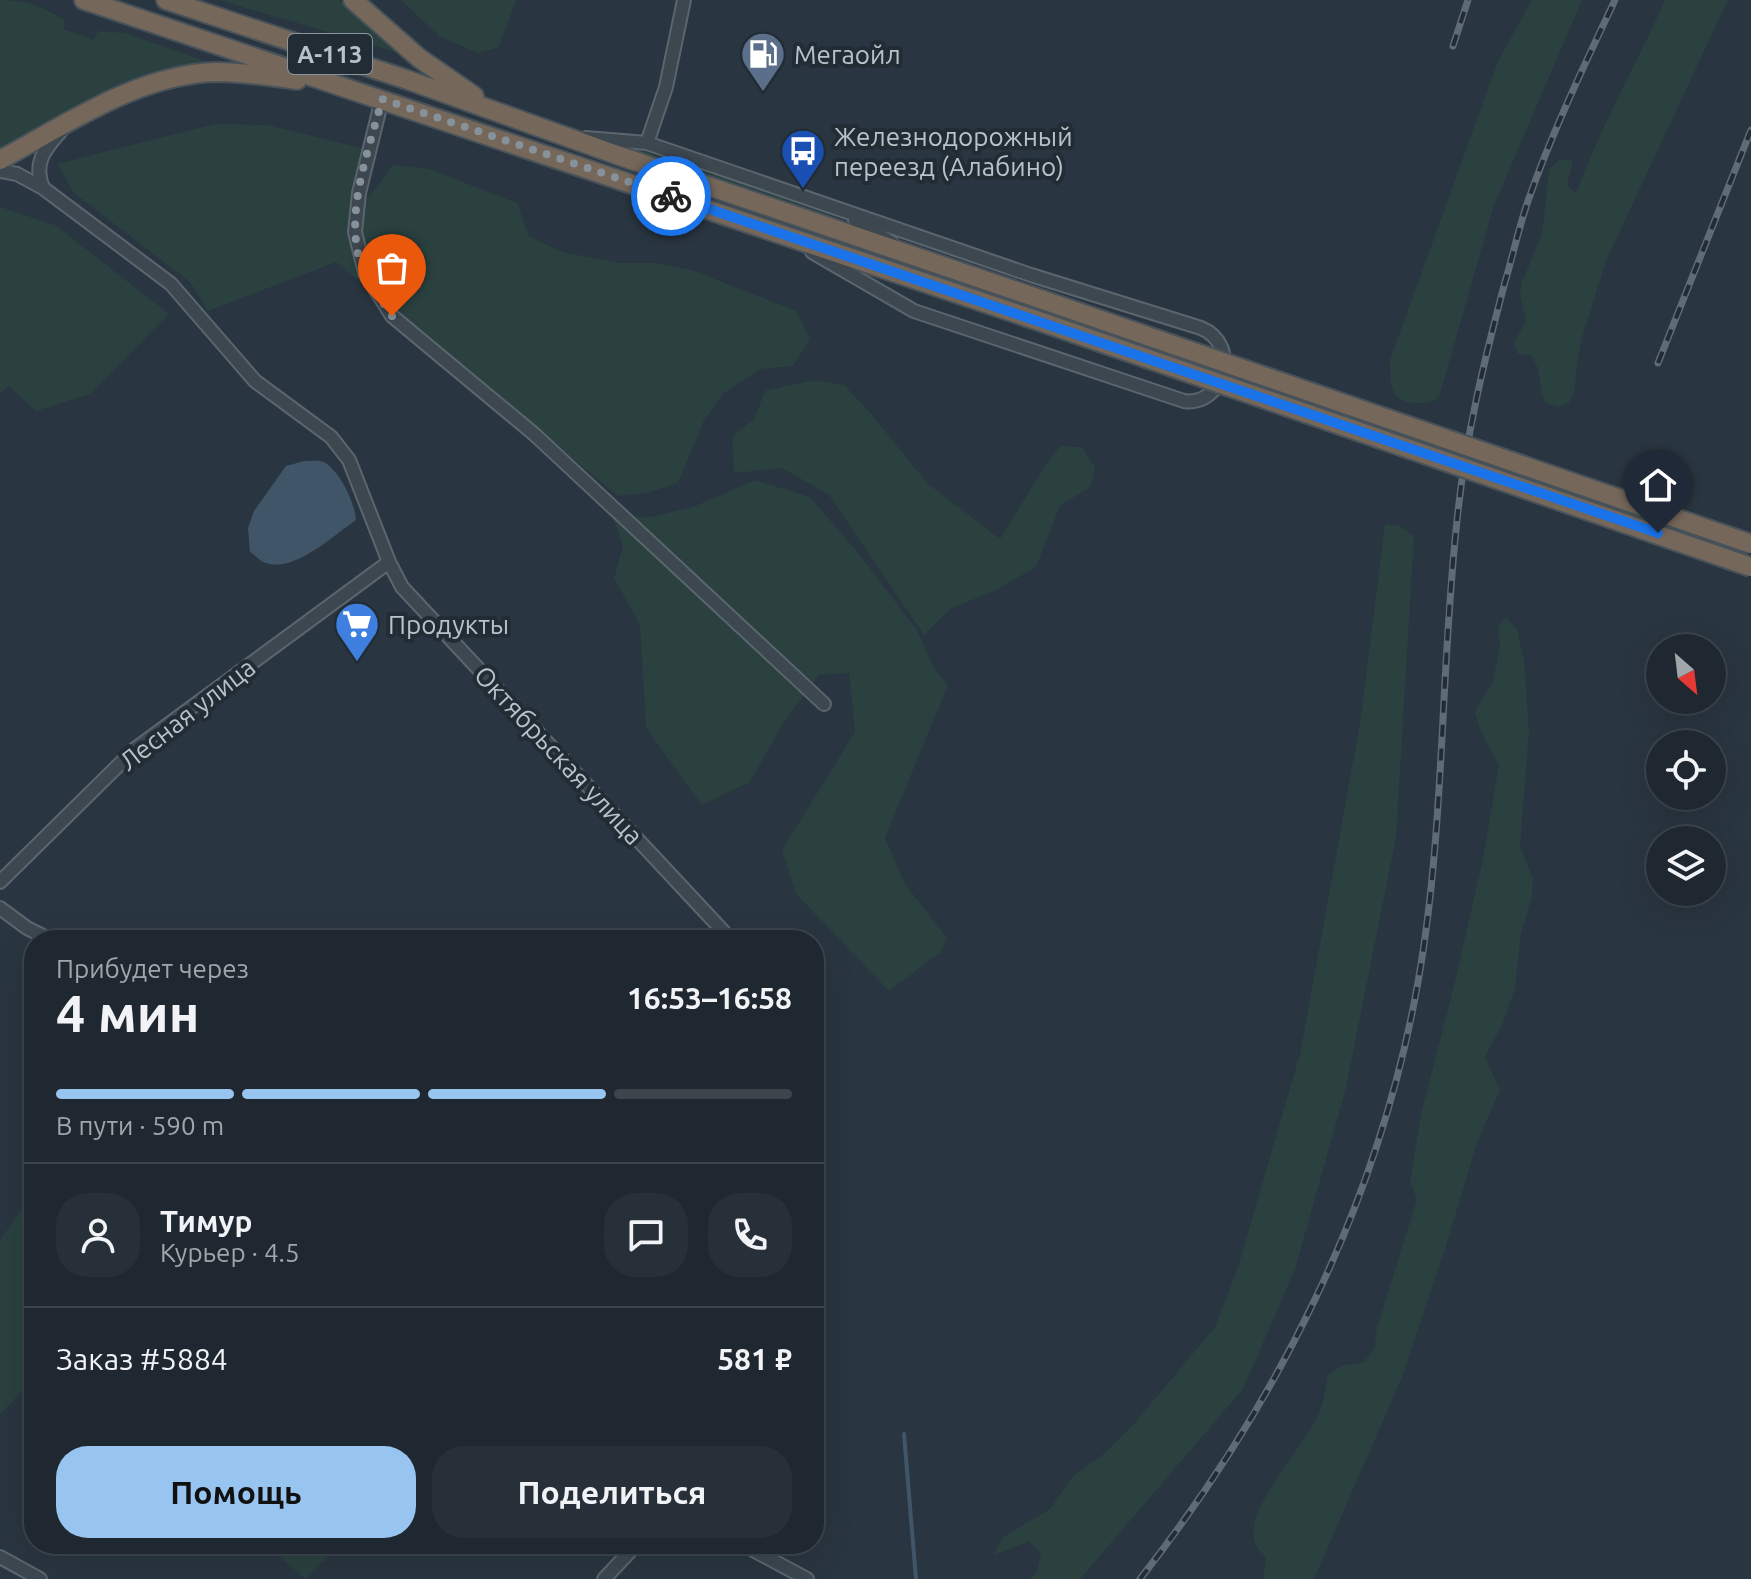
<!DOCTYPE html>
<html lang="ru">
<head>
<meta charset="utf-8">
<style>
	body { margin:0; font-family:Ubuntu,sans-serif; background:#273038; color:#f1f3f6; height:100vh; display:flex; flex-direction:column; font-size:30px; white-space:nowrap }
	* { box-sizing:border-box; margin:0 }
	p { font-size:26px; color:#a1a6ab }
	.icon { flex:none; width:44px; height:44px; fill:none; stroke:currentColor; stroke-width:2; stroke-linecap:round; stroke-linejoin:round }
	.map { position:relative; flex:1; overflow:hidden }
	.side { position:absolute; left:24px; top:930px; width:800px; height:624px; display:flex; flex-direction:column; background:#1f2830; border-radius:32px; box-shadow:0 8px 32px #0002,0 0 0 2px #3c444c }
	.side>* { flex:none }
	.needle { width:52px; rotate:152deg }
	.fabs { position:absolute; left:1646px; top:634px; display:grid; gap:16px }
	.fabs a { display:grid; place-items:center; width:80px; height:80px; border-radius:50%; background:#1f2830; box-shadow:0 8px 32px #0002,0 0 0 2px #3c444c; font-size:40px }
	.pin { position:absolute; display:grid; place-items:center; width:68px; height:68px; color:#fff; margin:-82px -34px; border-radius:50% 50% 50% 0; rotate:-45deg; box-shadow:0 0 8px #0007 }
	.pin .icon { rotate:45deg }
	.courier { position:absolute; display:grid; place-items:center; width:80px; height:80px; margin:-40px; border:6px solid #1a73e8; border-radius:50%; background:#fff; color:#222; box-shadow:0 2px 10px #0007 }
	.overview em { font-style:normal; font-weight:600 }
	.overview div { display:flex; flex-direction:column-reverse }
	.overview { display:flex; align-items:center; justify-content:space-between; height:136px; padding:0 32px }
	h1 { font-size:52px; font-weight:600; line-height:60px }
	.bar { display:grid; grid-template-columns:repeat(4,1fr); gap:12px 8px; align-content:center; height:96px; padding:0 32px }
	.bar i { height:10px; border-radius:6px; background:#3c444c }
	.bar .on { background:#98c5f0 }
	.bar p { grid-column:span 4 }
	.line { display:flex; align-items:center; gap:20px; padding:0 32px; border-top:2px solid #3c444c }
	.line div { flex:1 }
	.round { display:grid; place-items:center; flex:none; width:84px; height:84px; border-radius:32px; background:#273038 }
	.cta { display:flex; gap:16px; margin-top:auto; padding:16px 32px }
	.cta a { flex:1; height:92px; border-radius:32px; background:#98c5f0; color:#111; font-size:32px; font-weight:600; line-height:92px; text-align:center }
	.cta a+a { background:#273038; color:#f1f3f6 }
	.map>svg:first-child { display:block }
	.green { fill:#2a4140 }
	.water { fill:#405567 }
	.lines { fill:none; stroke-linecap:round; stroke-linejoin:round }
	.stream { stroke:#405567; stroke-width:4 }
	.minor-casing { stroke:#5a656d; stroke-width:16 }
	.highway-casing { stroke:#47525a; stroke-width:22 }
	.minor { stroke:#3c4750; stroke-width:12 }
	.highway { stroke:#75675a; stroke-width:18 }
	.rail-casing { stroke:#5f6b76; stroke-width:7 }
	.rail { stroke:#212c35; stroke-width:4; stroke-dasharray:12; stroke-linecap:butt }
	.highway-bridge-casing { stroke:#47525a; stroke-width:22; stroke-linecap:butt }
	.highway-bridge { stroke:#75675a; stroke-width:18 }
	.done { stroke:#87919a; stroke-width:8; stroke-dasharray:0 14.4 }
	.route { stroke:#1a73e8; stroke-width:10 }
	.labels { text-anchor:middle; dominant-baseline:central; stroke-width:8; stroke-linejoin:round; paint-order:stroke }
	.shield { fill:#212c35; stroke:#8b959d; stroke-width:2 }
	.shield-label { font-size:24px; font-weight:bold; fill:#b9c2ca }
	.poi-label { font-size:26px; fill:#b9c2ca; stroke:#212c35; text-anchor:start }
	.street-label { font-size:26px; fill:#b9c2ca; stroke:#212c35 }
</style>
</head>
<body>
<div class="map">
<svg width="1751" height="1579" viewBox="0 0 1751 1579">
	<rect width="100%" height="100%" fill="#293540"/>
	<g class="green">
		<path d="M0 0C27 0 43 6 65 21L63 29 94 40 98 31 125 33 219 66 105 94 0 149Z"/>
		<polygon points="219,0 339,0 399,53"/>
		<polygon points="401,0 516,0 499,47 478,53 440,37"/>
		<path d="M1532 0H1582L1493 208 1439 397C1430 403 1426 404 1415 403 1389 402 1390 382 1390 360L1498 61Z"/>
		<path d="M1665 0H1728L1606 261 1582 338 1577 363 1575 389 1569 403 1558 407 1546 403C1537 386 1543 369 1530 355L1518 354 1514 342 1526 321 1520 295 1522 282 1542 234 1549 169 1560 159 1573 161 1567 185 1576 194C1600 127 1636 65 1665 0Z"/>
		<polygon points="214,124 267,125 366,149 352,210 371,194 393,165 429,169 517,203 529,236 562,252 620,263 656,263 692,270 796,311 810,339 793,366 760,369 723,394 704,420 678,483 647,493 618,496 336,262 208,311 190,282 74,193 57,164"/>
		<polygon points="614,145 645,148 819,208 854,226"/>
		<polygon points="0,207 55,225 169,314 90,394 36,411 9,386 0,393"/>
		<polygon points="814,380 844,385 868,410 927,483 1000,539 1045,466 1060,446 1082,447 1095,467 1090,487 1060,506 1036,567 994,591 950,609 924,635 829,495 782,468 734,473 732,437 754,419 765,391"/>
		<polygon points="755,480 810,497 859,554 917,630 934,668 948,685 885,838 905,884 947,938 941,952 889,991 796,894 782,850 855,732 849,673 819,675 784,722 750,782 702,805 646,728 640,625 614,578 623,546 612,515 650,517 693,507"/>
		<polygon points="1385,524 1400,526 1414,536 1396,837 1345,1092 1295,1269 1243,1389 1080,1579 1029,1579 1037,1572 1041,1553 1029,1541 994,1555 1002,1538 1050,1509 1072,1477 1105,1453 1133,1425 1215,1327 1238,1267 1300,1054 1360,723"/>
		<path d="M1506 617 1517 630 1524 660 1529 732 1520 846 1533 879 1532 897 1521 933 1515 988 1503 1023 1485 1057 1500 1090 1478 1140 1445 1249 1402 1377 1314 1579H1263L1266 1558C1263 1554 1257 1547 1255 1543 1243 1507 1307 1445 1320 1411 1324 1400 1326 1386 1328 1375L1343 1365 1363 1363 1374 1349 1377 1328 1417 1199 1410 1182 1421 1114 1453 990 1483 859 1499 765 1480 730 1475 712 1493 681 1500 645 1498 626Z"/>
		<polygon points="21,1210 34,1213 34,1378 0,1415 0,1240"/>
		<polygon points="91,1544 137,1544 127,1553 91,1552"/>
		<polygon points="266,1544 342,1544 305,1579"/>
	</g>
	<path class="water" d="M304 461C310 461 319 460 324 462 340 471 355 503 356 520 334 535 294 573 266 563 260 561 255 555 250 552L248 528 254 511 286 466Z"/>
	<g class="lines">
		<polyline class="stream" points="904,1434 916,1579"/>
		<g class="minor-casing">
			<g id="minor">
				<polyline points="382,99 359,193 355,232 365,273 392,316 534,434 824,704"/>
				<path d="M586 138 647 143 1031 275 1201 328C1242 345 1223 407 1184 401L914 311 812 252"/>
				<polyline points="647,143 666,87 684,0"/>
				<polyline points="0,171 17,174 43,188 171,284 255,381 331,437 349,460 389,562 402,587 723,931 728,940"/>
				<path d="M43 188C33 163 44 150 61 131"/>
				<polyline points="855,220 891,242"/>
				<polyline points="0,882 135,749 389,562"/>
				<polyline points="0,908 27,928 51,940"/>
				<polyline points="742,1544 807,1579"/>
				<polyline points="0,1557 40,1579"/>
				<polyline points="604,1579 637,1544"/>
			</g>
		</g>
		<g class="highway-casing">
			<g id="highway">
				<polyline points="84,0 1036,320"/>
				<polyline points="166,0 408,80 617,155 1043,300"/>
				<polyline points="353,0 419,58 474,96"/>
				<path d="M0 160C67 124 138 74 217 72 244 72 270 76 297 80"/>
			</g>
		</g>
		<use href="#minor" class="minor"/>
		<use href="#highway" class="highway"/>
		<g class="rail-casing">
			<g id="rail">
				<polyline points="1453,46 1468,0"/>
				<polyline points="1658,363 1751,130"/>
				<path d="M1140 1579C1277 1404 1379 1203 1418 982 1445 830 1440 674 1457 521 1465 439 1484 361 1505 282 1513 255 1519 227 1528 201 1552 132 1584 66 1615 0"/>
			</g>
		</g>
		<use href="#rail" class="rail"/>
		<g class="highway-bridge-casing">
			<g id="highway-bridge">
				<polyline points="1043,300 1751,544"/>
				<polyline points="1036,320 1751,567"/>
			</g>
		</g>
		<use href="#highway-bridge" class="highway-bridge"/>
	</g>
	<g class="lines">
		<path class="done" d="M392 316C383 302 372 289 365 274 340 221 369 152 382 99L671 196"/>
		<polyline class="route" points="671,196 1658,533"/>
	</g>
	<defs>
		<g id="fuel-pin" transform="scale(2.3)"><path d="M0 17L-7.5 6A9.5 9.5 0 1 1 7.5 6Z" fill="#5c6f8a" stroke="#212c35"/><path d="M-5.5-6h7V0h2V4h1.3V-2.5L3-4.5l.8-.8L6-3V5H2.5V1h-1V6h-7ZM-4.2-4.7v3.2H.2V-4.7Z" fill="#fff"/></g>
		<g id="bus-pin" transform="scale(2.3)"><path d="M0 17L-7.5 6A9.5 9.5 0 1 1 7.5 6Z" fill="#1a4fb4" stroke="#212c35"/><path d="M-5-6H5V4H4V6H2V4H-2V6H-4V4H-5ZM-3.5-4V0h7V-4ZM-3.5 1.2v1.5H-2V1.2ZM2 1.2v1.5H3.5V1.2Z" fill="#fff"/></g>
		<g id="supermarket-pin" transform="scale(2.3)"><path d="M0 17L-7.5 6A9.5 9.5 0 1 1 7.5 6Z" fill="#3f7fe0" stroke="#212c35"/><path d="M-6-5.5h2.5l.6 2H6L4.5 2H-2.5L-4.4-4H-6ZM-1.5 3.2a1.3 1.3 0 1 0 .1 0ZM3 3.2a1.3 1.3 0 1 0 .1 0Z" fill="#fff"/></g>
	</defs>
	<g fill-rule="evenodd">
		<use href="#fuel-pin" x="763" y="54"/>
		<use href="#bus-pin" x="803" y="151"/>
		<use href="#supermarket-pin" x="357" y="624"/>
	</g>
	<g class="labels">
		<rect class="shield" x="288" y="34" width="84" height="40" rx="6"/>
		<g class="shield-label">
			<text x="330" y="54">А-113</text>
		</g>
		<g class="poi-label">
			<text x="794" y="54">Мегаойл</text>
			<text x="834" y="136">Железнодорожный<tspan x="834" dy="30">переезд (Алабино)</tspan></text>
			<text x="388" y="624">Продукты</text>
		</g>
		<g class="street-label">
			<text transform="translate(187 714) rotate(-38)">Лесная улица</text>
			<text transform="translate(559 755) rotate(47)">Октябрьская улица</text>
		</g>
	</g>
</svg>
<div class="fabs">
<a><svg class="needle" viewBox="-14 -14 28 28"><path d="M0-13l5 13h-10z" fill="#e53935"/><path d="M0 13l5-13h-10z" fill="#a1a6ab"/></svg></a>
<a><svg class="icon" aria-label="locate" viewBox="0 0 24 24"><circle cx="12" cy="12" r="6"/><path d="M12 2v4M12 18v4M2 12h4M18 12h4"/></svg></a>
<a><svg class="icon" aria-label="layers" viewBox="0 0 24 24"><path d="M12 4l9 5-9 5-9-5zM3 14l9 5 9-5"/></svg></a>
</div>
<div class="pin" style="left:392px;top:316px;background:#ea580c"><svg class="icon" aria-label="bag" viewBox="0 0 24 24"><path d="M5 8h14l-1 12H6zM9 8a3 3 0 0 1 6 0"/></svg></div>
<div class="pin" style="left:1658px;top:533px;background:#1f2937"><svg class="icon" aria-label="home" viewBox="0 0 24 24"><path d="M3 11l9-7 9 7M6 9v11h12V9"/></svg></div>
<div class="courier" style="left:671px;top:196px"><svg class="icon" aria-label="bike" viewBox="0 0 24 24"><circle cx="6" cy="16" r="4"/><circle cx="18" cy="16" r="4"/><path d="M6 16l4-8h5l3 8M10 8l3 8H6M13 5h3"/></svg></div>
<section class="side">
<div class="overview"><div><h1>4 мин</h1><p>Прибудет через</p></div><em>16:53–16:58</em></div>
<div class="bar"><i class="on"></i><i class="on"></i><i class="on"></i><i></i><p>В пути · 590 m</p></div>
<div class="line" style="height:144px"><a class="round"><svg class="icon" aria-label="person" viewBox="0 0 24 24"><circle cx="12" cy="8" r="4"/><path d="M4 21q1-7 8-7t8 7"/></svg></a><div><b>Тимур</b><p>Курьер · 4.5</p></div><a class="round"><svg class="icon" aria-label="chat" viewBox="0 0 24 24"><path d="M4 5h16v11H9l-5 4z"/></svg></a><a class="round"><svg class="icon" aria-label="phone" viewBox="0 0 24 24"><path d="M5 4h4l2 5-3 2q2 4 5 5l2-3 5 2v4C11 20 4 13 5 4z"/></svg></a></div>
<div class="line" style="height:104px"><div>Заказ #5884</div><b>581 ₽</b></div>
<div class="cta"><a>Помощь</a><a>Поделиться</a></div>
</section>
</div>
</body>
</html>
